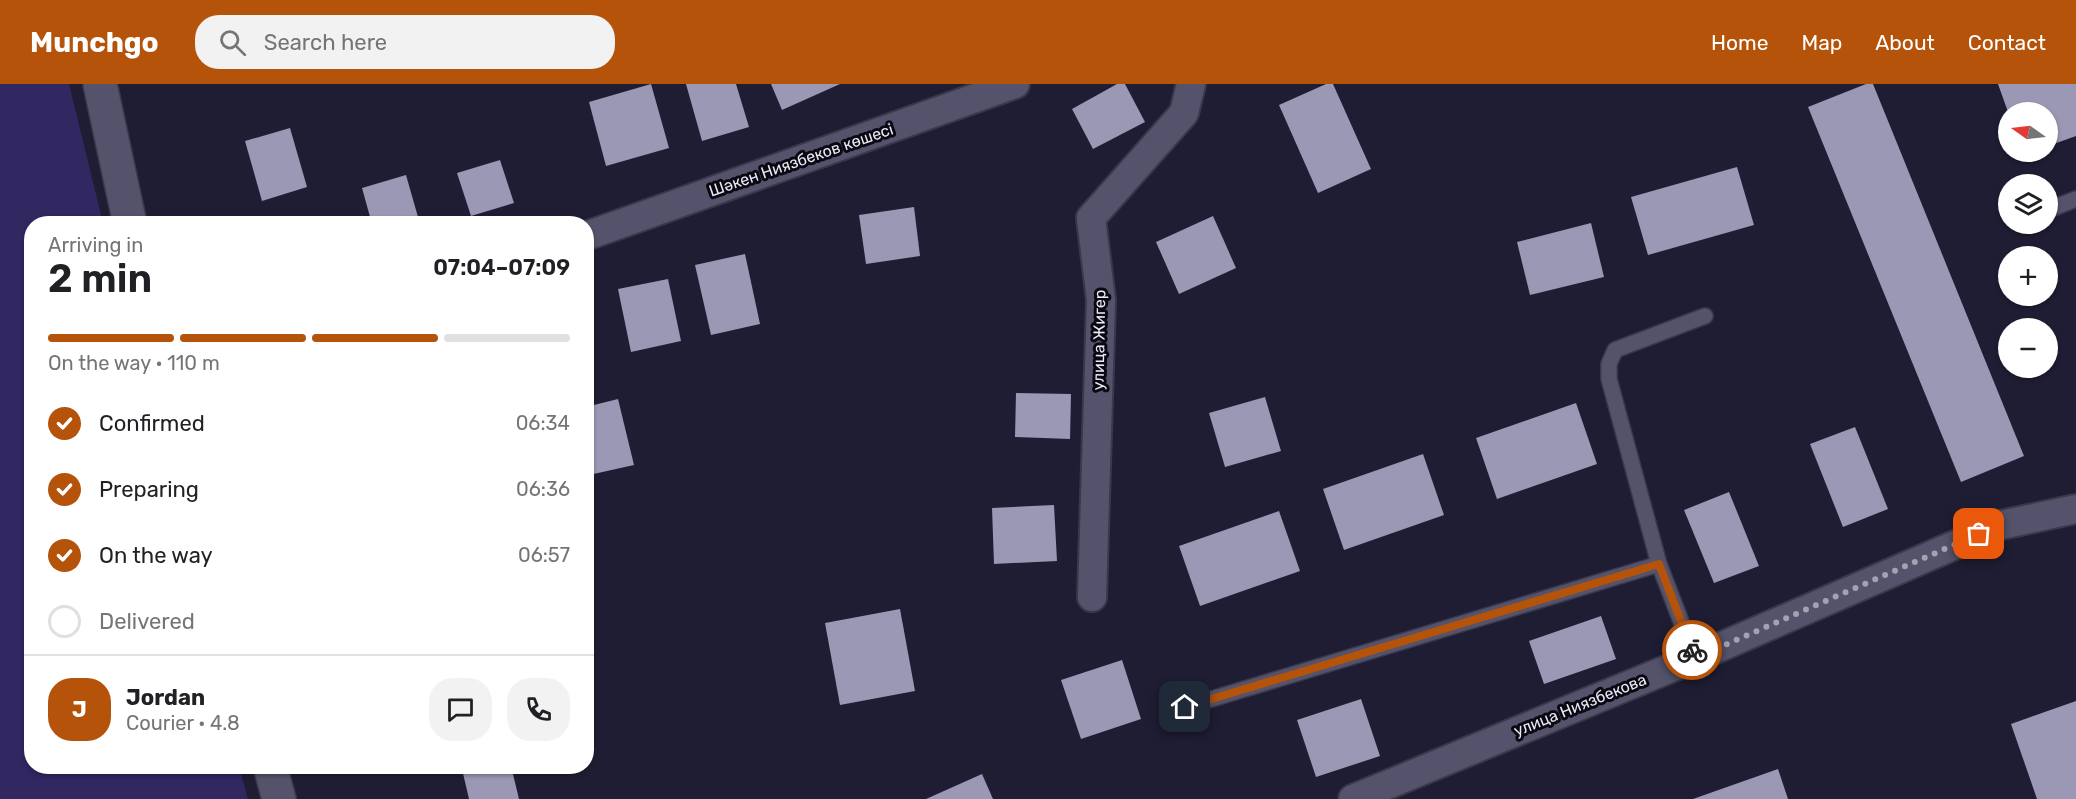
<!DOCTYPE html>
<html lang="en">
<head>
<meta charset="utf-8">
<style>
	body { margin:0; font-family:Rubik,sans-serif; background:#f2f2f2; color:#202124; height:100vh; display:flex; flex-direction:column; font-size:22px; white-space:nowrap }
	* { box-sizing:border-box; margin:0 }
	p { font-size:20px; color:#757577 }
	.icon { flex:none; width:33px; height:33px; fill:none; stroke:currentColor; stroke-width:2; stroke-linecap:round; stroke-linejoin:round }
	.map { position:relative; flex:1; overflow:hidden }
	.drawer { position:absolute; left:24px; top:132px; width:570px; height:558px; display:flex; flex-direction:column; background:#fff; border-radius:24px; box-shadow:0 2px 4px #0004 }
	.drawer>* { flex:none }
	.needle { width:39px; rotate:284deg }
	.fabs { position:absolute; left:1998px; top:18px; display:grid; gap:12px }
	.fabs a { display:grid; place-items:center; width:60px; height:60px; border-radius:50%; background:#fff; box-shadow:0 2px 4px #0004; font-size:30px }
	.pin { position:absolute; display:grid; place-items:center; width:51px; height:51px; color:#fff; margin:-26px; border-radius:12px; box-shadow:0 3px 9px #0006 }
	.courier { position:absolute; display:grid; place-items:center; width:60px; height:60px; margin:-30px; border:4px solid #b45309; border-radius:50%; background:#fff; color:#222; box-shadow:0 2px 8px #0007 }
	.overview em { font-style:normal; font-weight:600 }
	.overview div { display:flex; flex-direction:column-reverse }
	.overview { display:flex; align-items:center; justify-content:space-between; height:102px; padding:0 24px }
	h1 { font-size:39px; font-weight:600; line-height:45px }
	.bar { display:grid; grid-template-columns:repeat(4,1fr); gap:9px 6px; align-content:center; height:72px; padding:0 24px }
	.bar i { height:8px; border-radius:4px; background:#e0e0e0 }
	.bar .on { background:#b45309 }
	.bar p { grid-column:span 4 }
	.line { display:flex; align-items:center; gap:15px; padding:0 24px; border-top:2px solid #e0e0e0 }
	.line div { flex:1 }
	.round { display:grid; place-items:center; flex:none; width:63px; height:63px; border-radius:24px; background:#f2f2f2 }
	ol { padding:0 24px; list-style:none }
	li { display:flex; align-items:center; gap:18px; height:66px }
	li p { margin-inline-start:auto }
	li .icon { padding:6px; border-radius:50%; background:#b45309; color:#fff; stroke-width:4 }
	li:last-child { color:#757577 }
	li i { width:33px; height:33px; border:3px solid #e0e0e0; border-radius:50% }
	header { display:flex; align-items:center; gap:36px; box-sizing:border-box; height:84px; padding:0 30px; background:#b45309; color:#fff }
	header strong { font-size:28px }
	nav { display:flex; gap:33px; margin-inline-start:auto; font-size:21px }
	.search { width:420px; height:54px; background:#f2f2f2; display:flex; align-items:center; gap:15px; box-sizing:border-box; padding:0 21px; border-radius:24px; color:#757577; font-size:22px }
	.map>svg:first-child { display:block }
	.green { fill:#312761 }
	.building { fill:#9a98b4 }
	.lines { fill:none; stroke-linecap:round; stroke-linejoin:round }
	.service-casing { stroke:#3a394b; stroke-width:18 }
	.minor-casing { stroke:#3a394b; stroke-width:32 }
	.secondary-casing { stroke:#3a394b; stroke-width:36 }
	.service { stroke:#54536b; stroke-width:15 }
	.minor { stroke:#54536b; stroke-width:28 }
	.secondary { stroke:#54536b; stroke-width:33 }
	.done { stroke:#a2a2b2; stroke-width:6; stroke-dasharray:0 10.8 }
	.route { stroke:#b45309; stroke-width:8 }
	.labels { text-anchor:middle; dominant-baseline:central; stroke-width:6; stroke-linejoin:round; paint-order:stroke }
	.street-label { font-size:16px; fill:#e9e9f7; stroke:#0a0912 }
</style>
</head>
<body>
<header>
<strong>Munchgo</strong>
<div class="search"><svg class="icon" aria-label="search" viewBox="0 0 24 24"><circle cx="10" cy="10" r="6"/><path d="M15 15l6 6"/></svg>Search here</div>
<nav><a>Home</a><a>Map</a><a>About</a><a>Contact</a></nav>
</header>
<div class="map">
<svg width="2076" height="715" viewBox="0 0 2076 715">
	<rect width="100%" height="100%" fill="#1f1d33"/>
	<polygon class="green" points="0,0 69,0 103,139 32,140 32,682 239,683 248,715 0,715"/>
	<g class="building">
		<polygon points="651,0 669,64 606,82 589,18"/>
		<polygon points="686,0 736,0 749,43 702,57"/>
		<polygon points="771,0 840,0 782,26"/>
		<polygon points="1117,0 1125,0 1145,38 1093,65 1072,25"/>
		<polygon points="1326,0 1333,0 1371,85 1318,109 1279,21"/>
		<polygon points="1866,0 1873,0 2024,372 1961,398 1808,23"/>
		<polygon points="1998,0 2076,0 2076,52 2048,62 2048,28 2008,28"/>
		<polygon points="290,44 307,103 262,117 245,57"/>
		<polygon points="500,76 514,119 471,132 457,89"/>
		<polygon points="1737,83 1754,141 1648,171 1631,113"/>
		<polygon points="406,91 420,140 372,140 362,104"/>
		<polygon points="914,123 920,172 866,180 859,131"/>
		<polygon points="1213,132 1236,184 1179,210 1156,158"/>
		<polygon points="1591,139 1604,193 1530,211 1517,158"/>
		<polygon points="745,170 760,240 711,251 695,181"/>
		<polygon points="668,195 681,257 631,268 618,205"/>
		<polygon points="1016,309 1071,310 1070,355 1015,353"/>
		<polygon points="1265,313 1281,367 1225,383 1209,329"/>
		<polygon points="618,315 634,381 589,391 586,379 586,323"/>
		<polygon points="1576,319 1597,380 1497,415 1476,354"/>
		<polygon points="1855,343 1888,425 1843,443 1810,360"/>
		<polygon points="1423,370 1444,431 1344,466 1323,405"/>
		<polygon points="1729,408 1759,482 1714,499 1684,426"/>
		<polygon points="1054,421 1057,477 994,480 992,424"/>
		<polygon points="1279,427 1300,487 1200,522 1179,462"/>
		<polygon points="900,525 915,607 840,621 825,539"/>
		<polygon points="1601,532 1616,575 1544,600 1529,557"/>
		<polygon points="1122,576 1141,635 1081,655 1061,596"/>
		<polygon points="1361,615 1380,672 1316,693 1297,636"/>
		<polygon points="2076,617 2076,715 2037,715 2011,640"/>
		<polygon points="473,682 511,682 519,715 469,715 462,685"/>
		<polygon points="1778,685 1788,715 1693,715"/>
		<polygon points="982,690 993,715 926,715"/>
	</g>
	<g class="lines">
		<g class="service-casing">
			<g id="service">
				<polyline points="2048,126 2076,115"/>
				<polyline points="1695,574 1659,480 1609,295 1609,280 1615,266 1705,232"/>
				<polyline points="1185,623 1659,480"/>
			</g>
		</g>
		<g class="minor-casing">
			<g id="minor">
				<polyline points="586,152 1015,0"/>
				<polyline points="1092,513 1101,216 1091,134 1184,29 1191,0"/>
				<polyline points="1353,715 1695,574 2001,441 2076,425"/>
			</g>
		</g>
		<g class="secondary-casing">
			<g id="secondary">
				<polyline points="100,0 130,140"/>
				<polyline points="270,682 279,715"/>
			</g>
		</g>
		<use href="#service" class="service"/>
		<use href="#minor" class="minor"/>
		<use href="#secondary" class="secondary"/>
	</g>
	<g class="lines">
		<polyline class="done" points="1692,566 1695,574 1979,450"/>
		<polyline class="route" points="1185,623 1659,480 1692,566"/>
	</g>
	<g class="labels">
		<g class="street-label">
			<text transform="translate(801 76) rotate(-19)">Шәкен Ниязбеков көшесі</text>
			<text transform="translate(1099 256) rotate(-89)">улица Жигер</text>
			<text transform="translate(1580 621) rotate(-22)">улица Ниязбекова</text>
		</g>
	</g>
</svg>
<div class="fabs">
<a><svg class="needle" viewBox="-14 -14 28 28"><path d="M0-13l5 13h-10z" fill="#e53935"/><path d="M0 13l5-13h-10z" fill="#757577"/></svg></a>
<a><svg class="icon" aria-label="layers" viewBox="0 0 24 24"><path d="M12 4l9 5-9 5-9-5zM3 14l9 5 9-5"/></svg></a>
<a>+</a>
<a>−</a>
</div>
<div class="pin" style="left:1979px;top:450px;background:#ea580c"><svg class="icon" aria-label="bag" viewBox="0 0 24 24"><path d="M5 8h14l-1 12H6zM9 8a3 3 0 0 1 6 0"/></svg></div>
<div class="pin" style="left:1185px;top:623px;background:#1f2937"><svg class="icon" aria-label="home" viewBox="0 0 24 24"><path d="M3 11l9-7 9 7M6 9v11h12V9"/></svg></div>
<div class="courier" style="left:1692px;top:566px"><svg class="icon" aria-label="bike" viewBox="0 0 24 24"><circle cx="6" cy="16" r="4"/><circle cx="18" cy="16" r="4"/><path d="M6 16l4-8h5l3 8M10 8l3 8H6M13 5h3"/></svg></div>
<section class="drawer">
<div class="overview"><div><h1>2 min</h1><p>Arriving in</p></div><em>07:04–07:09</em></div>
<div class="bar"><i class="on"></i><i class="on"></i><i class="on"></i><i></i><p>On the way · 110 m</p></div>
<ol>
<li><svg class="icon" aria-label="check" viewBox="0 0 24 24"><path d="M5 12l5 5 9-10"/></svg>Confirmed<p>06:34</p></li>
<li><svg class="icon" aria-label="check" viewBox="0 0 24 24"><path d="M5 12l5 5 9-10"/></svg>Preparing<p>06:36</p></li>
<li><svg class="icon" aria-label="check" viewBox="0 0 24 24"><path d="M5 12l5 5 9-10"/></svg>On the way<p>06:57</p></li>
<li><i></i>Delivered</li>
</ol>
<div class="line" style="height:108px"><b class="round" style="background:#b45309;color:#fff">J</b><div><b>Jordan</b><p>Courier · 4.8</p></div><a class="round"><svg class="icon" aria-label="chat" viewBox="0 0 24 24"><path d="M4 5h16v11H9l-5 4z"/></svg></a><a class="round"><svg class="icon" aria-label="phone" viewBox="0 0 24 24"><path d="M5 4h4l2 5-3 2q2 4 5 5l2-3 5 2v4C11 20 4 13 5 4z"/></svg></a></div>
</section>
</div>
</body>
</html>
